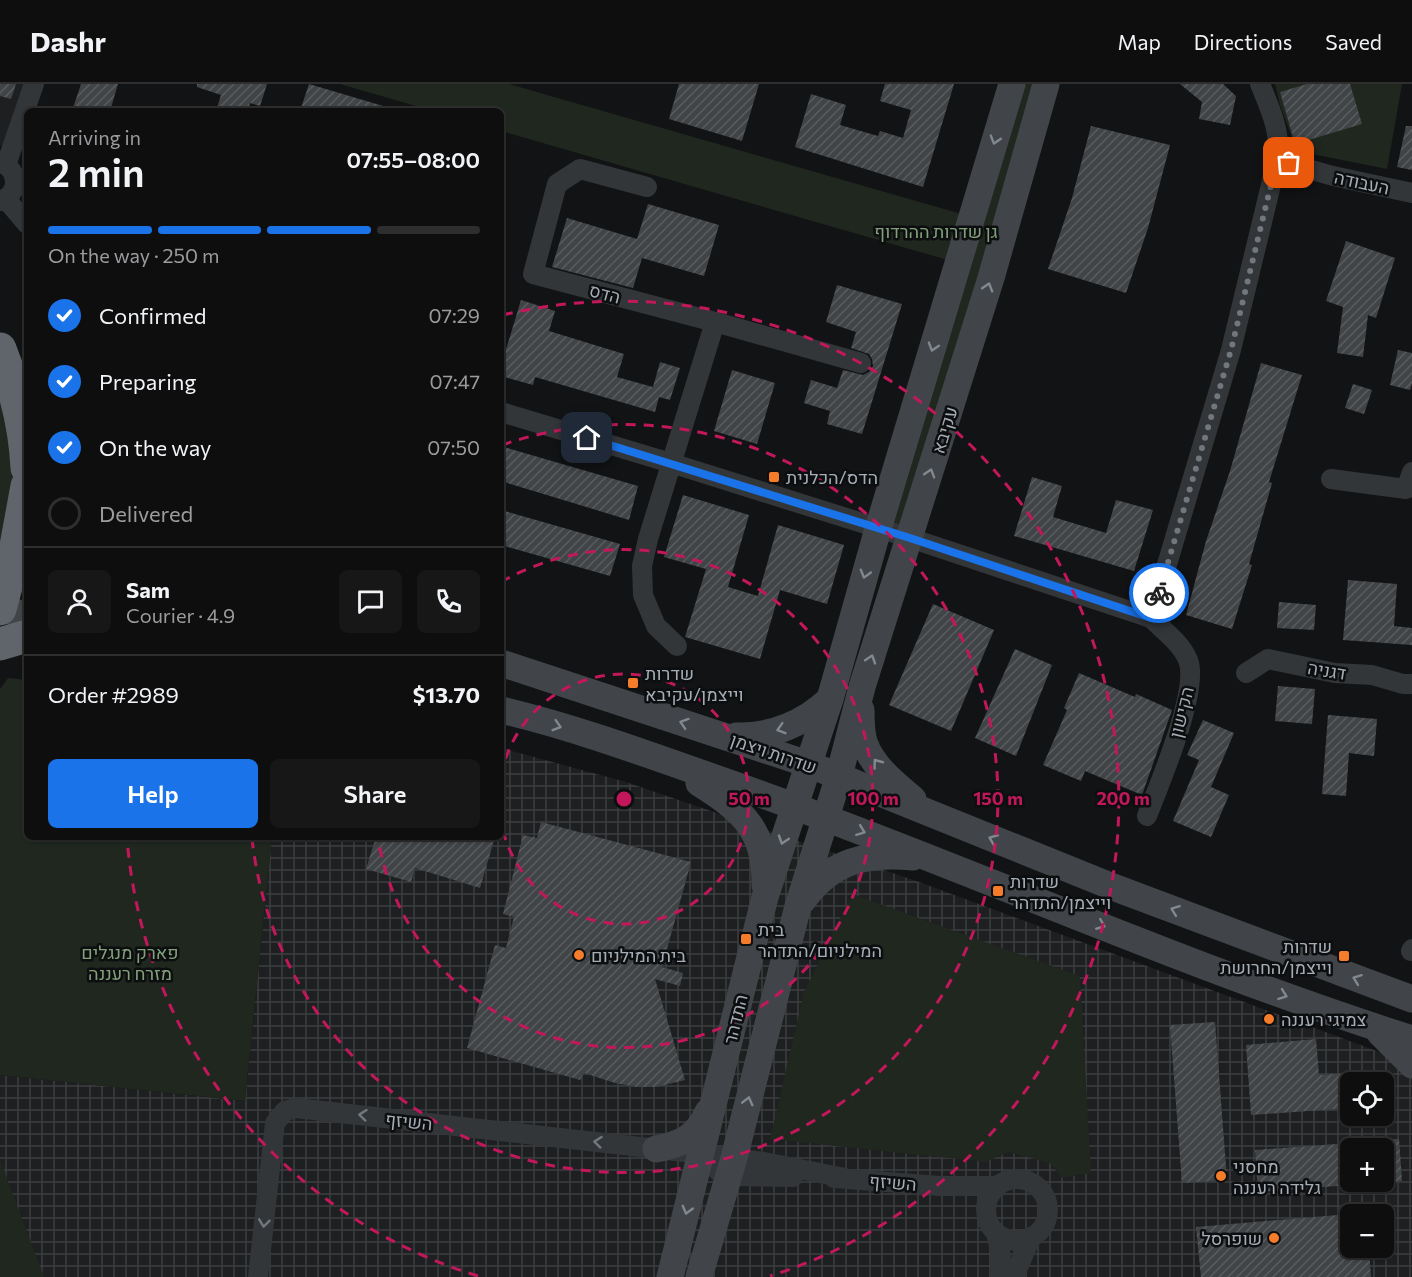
<!DOCTYPE html>
<html lang="en">
<head>
<meta charset="utf-8">
<style>
	body { margin:0; font-family:Commissioner,Heebo,sans-serif; background:#171718; color:#f1f3f6; height:100vh; display:flex; flex-direction:column; font-size:22px; white-space:nowrap }
	* { box-sizing:border-box; margin:0 }
	p { font-size:20px; color:#9b9c9e }
	.icon { flex:none; width:33px; height:33px; fill:none; stroke:currentColor; stroke-width:2; stroke-linecap:round; stroke-linejoin:round }
	.map { position:relative; flex:1; overflow:hidden }
	.sheet { position:absolute; left:24px; top:24px; width:480px; height:732px; display:flex; flex-direction:column; background:#0e0e0f; border-radius:9px; box-shadow:0 2px 4px #0004,0 0 0 2px #2e2e2f }
	.sheet>* { flex:none }
	.controls { position:absolute; left:1340px; top:988px; display:grid; gap:12px }
	.controls a { display:grid; place-items:center; width:54px; height:54px; border-radius:9px; background:#0e0e0f; box-shadow:0 2px 4px #0004,0 0 0 2px #2e2e2f; font-size:30px }
	.pin { position:absolute; display:grid; place-items:center; width:51px; height:51px; color:#fff; margin:-26px; border-radius:12px; box-shadow:0 3px 9px #0006 }
	.courier { position:absolute; display:grid; place-items:center; width:60px; height:60px; margin:-30px; border:4px solid #1a73e8; border-radius:50%; background:#fff; color:#222; box-shadow:0 2px 8px #0007 }
	.summary em { font-style:normal; font-weight:600 }
	.summary div { display:flex; flex-direction:column-reverse }
	.summary { display:flex; align-items:center; justify-content:space-between; height:102px; padding:0 24px }
	h1 { font-size:39px; font-weight:600; line-height:45px }
	.bar { display:grid; grid-template-columns:repeat(4,1fr); gap:9px 6px; align-content:center; height:72px; padding:0 24px }
	.bar i { height:8px; border-radius:4px; background:#2e2e2f }
	.bar .current { background:#1a73e8 }
	.bar p { grid-column:span 4 }
	.line { display:flex; align-items:center; gap:15px; padding:0 24px; border-top:2px solid #2e2e2f }
	.line div { flex:1 }
	.round { display:grid; place-items:center; flex:none; width:63px; height:63px; border-radius:9px; background:#171718 }
	ol { padding:0 24px; list-style:none }
	li { display:flex; align-items:center; gap:18px; height:66px }
	li p { margin-inline-start:auto }
	li .icon { padding:6px; border-radius:50%; background:#1a73e8; color:#fff; stroke-width:4 }
	li:last-child { color:#9b9c9e }
	li i { width:33px; height:33px; border:3px solid #2e2e2f; border-radius:50% }
	.cta { display:flex; gap:12px; margin-top:auto; padding:12px 24px }
	.cta a { flex:1; height:69px; border-radius:9px; background:#1a73e8; color:#fff; font-size:24px; font-weight:600; line-height:69px; text-align:center }
	.cta a+a { background:#171718; color:#f1f3f6 }
	header { display:flex; align-items:center; gap:36px; box-sizing:border-box; height:84px; padding:0 30px; background:#0e0e0f; border-bottom:2px solid #2e2e2f }
	header strong { font-size:28px }
	nav { display:flex; gap:33px; margin-inline-start:auto; font-size:21px }
	.map>svg:first-child { display:block }
	.built { fill:#1e1f21 }
	.industrial { fill:url(#industrial-grid); fill-rule:evenodd }
	.green { fill:#1f271f }
	.building { fill:url(#building-hatch) }
	.lines { fill:none; stroke-linecap:round; stroke-linejoin:round }
	.street { stroke:#333639; stroke-width:20 }
	.secondary { stroke:#414549; stroke-width:27 }
	.highway { stroke:#5f656a; stroke-width:33 }
	.oneway { stroke:#81898f }
	.oneway2 { stroke:#71777d }
	.done { stroke:#71777d; stroke-width:6; stroke-dasharray:0 10.8 }
	.route { stroke:#1a73e8; stroke-width:8 }
	.ring { fill:none; stroke:#c2185b; stroke-width:3; stroke-dasharray:10 8 }
	.poi-dot { fill:#f57c2a; stroke:#0d0e0f; stroke-width:2 }
	.labels { text-anchor:middle; dominant-baseline:central; stroke-width:5; stroke-linejoin:round; paint-order:stroke }
	.street-label { font-size:18px; fill:#a4adb5; stroke:#0d0e0f }
	.park-label { font-size:18px; fill:#82a07a; stroke:#0d0e0f }
	.poi-label { font-size:18px; fill:#a4adb5; stroke:#0d0e0f; text-anchor:start }
	.centre { fill:#c2185b; stroke:#0d0e0f; stroke-width:3 }
	.ring-label { font-size:18px; text-anchor:middle; font-weight:bold; fill:#c2185b; stroke:#0d0e0f; stroke-width:5; stroke-linejoin:round; paint-order:stroke }
</style>
</head>
<body>
<header>
<strong>Dashr</strong>
<nav><a>Map</a><a>Directions</a><a>Saved</a></nav>
</header>
<div class="map">
<svg width="1412" height="1193" viewBox="0 0 1412 1193">
	<defs>
		<pattern id="industrial-grid" width="8" height="8" patternUnits="userSpaceOnUse" patternTransform="scale(1.5)"><rect width="8" height="8" fill="#1e1f21"/><path d="M0 4h8M4 0v8" fill="none" stroke="#3c3d3f"/></pattern>
		<pattern id="building-hatch" width="6" height="6" patternUnits="userSpaceOnUse" patternTransform="scale(1.5)"><rect width="6" height="6" fill="#414447"/><path d="M-1 1l2-2M0 6l6-6M5 7l2-2" fill="none" stroke="#595c5f"/></pattern>
	</defs>
	<rect width="100%" height="100%" fill="#121314"/>
	<polygon class="built" points="0,0 29,0 7,65 0,61"/>
	<path class="industrial" d="M501 664 626 698 922 799 1412 980V1193H32L0 1091V991L245 1017 272 753H501ZM1350 999H1383V1032H1350ZM1350 1065H1383V1098H1350ZM1350 1131H1383V1164H1350Z"/>
	<g class="green">
		<polygon points="340,0 509,0 972,133 958,179 501,47 501,27 433,27"/>
		<polygon points="1017,0 1040,0 908,444 888,439"/>
		<polygon points="1275,0 1402,0 1387,85 1297,67 1280,21"/>
		<polygon points="0,296 9,330 16,416 8,459 0,458"/>
		<polygon points="8,594 27,596 27,753 272,753 245,1017 0,991 0,605"/>
		<polygon points="852,810 1080,892 1091,1089 1062,1094 1050,1079 1008,1068 986,1078 770,1055 804,908"/>
		<polygon points="0,1076 44,1193 0,1193"/>
	</g>
	<g class="building">
		<polygon points="0,0 16,0 11,15 0,12"/>
		<polygon points="81,0 118,0 110,27 72,27"/>
		<polygon points="197,0 267,0 260,22 250,19 248,27 216,27 221,11 197,3"/>
		<polygon points="309,0 390,24 390,27 300,27"/>
		<polygon points="679,0 759,0 742,57 669,35"/>
		<polygon points="885,0 954,0 923,103 795,63 811,10 846,21 840,41 878,52 880,47 903,54 911,26 880,17"/>
		<polygon points="1180,0 1223,0 1236,12 1230,41 1199,35 1202,18"/>
		<polygon points="1307,0 1350,0 1362,40 1295,60 1280,8"/>
		<polygon points="1091,42 1170,61 1148,144 1126,209 1048,185 1072,114"/>
		<polygon points="1406,42 1412,42 1412,86 1397,83"/>
		<polygon points="648,120 719,141 704,192 642,174 633,204 552,183 567,134 637,155"/>
		<polygon points="1346,157 1395,174 1376,234 1368,231 1363,273 1337,269 1343,223 1326,217"/>
		<polygon points="837,201 902,220 862,350 827,340 830,327 804,319 811,296 837,304 843,286 863,291 869,288 873,282 872,275 869,270 851,264 856,248 826,238"/>
		<polygon points="521,216 555,227 549,247 624,270 617,293 653,303 660,278 680,284 670,316 659,313 655,328 535,293 533,301 501,292 501,282"/>
		<polygon points="1398,266 1412,269 1412,299 1410,306 1390,301"/>
		<polygon points="1261,279 1302,291 1269,398 1272,399 1249,480 1252,481 1232,545 1186,531 1206,457 1230,387"/>
		<polygon points="732,286 775,299 757,360 714,347"/>
		<polygon points="1353,300 1372,306 1364,330 1345,324"/>
		<polygon points="504,363 638,402 629,436 501,397 501,372"/>
		<polygon points="1032,393 1062,402 1053,433 1106,449 1116,416 1153,426 1134,487 1014,452"/>
		<polygon points="683,411 749,431 728,503 758,512 778,441 844,461 827,520 780,506 760,575 685,553 706,485 664,473"/>
		<polygon points="501,426 620,460 610,492 501,461"/>
		<polygon points="1348,496 1397,500 1394,542 1412,544 1412,561 1343,556"/>
		<polygon points="1279,518 1316,521 1314,546 1277,544"/>
		<polygon points="933,520 994,546 951,647 889,621"/>
		<polygon points="1015,565 1052,581 1016,672 975,654"/>
		<polygon points="1079,589 1135,613 1136,610 1172,626 1142,711 1085,687 1081,697 1043,681 1067,626 1064,624"/>
		<polygon points="1278,602 1315,605 1312,640 1275,637"/>
		<polygon points="1328,631 1377,635 1374,672 1349,669 1346,712 1322,710"/>
		<polygon points="1203,636 1234,649 1211,703 1229,711 1211,753 1173,737 1199,676 1187,671"/>
		<polygon points="541,738 691,778 662,883 683,889 680,902 655,895 685,996 656,1003 637,1003 615,999 584,989 580,996 467,964 495,861 506,864 514,833 503,830 523,751 537,754"/>
		<polygon points="376,753 495,753 480,804 415,784 411,798 366,785"/>
		<polygon points="1215,938 1227,1096 1182,1099 1170,941"/>
		<polygon points="1316,955 1319,991 1350,989 1350,1024 1251,1031 1246,961"/>
		<polygon points="1399,1055 1402,1097 1383,1098 1383,1056"/>
		<polygon points="1350,1059 1350,1101 1258,1108 1255,1066"/>
		<polygon points="1350,1130 1350,1164 1369,1164 1371,1193 1201,1193 1196,1143"/>
	</g>
	<g class="lines">
		<g class="street">
			<polyline points="1277,76 1333,92 1412,109"/>
			<path d="M0 78C20 86 20 110 0 117"/>
			<polyline points="6,81 34,0"/>
			<polyline points="647,103 580,85 557,100 533,190 715,238 861,279"/>
			<polyline points="6,115 27,140"/>
			<path d="M501 328 671 379 910 454 1151 534C1164 547 1181 559 1188 576 1200 605 1159 701 1147 732"/>
			<polyline points="1331,395 1406,405 1412,388"/>
			<path d="M1151 534 1231 266 1277 76C1282 50 1270 24 1260 0"/>
			<polyline points="677,562 656,542 643,511 642,482 648,455 715,238"/>
			<polyline points="1246,589 1268,575 1335,589 1372,591 1403,600 1412,600"/>
			<polyline points="1411,867 1412,865"/>
			<polyline points="702,1070 718,1087 729,1092 793,1093"/>
			<polyline points="834,1094 940,1102 995,1102"/>
			<circle cx="1017" cy="1126" r="31"/>
			<polyline points="996,1149 1001,1172 1000,1193"/>
			<polyline points="258,1193 275,1039 285,1027 296,1024 702,1070 764,1078 845,1094"/>
			<polyline points="1014,1193 1031,1153"/>
		</g>
		<g class="secondary">
			<polyline points="0,525 27,531"/>
			<polyline points="501,579 808,680 1113,803 1412,915"/>
			<path d="M501 626C573 643 644 669 715 694 949 775 1175 880 1412 955"/>
			<path d="M861 626C861 637 861 648 864 658 872 682 895 700 913 715"/>
			<path d="M736 652C772 653 805 639 830 615"/>
			<path d="M699 699C742 726 766 746 765 801"/>
			<path d="M803 816C832 776 866 769 913 773"/>
			<polyline points="1380,949 1412,981"/>
			<path d="M656 1065C683 1060 696 1053 708 1028"/>
			<polyline points="670,1193 765,813 830,615 878,445 1012,0"/>
			<polyline points="699,1193 734,1074 798,822 839,692 862,603 991,194 1046,0"/>
		</g>
		<g class="highway">
			<path d="M0 265C15 303 25 342 27 384"/>
			<polyline points="0,525 14,473 27,402"/>
			<polyline points="0,560 27,552"/>
		</g>
	</g>
	<defs><path id="oneway-chevron" d="M-2-3.5L2.5 0L-2 3.5" fill="none" stroke-width="1.6" stroke-linecap="round" stroke-linejoin="round" transform="scale(1.5)"/></defs>
	<g class="oneway">
		<use href="#oneway-chevron" transform="translate(995 56) rotate(107)"/>
		<use href="#oneway-chevron" transform="translate(988 203) rotate(-73)"/>
		<use href="#oneway-chevron" transform="translate(933 263) rotate(107)"/>
		<use href="#oneway-chevron" transform="translate(930 389) rotate(-73)"/>
		<use href="#oneway-chevron" transform="translate(865 490) rotate(106)"/>
		<use href="#oneway-chevron" transform="translate(871 575) rotate(-72)"/>
		<use href="#oneway-chevron" transform="translate(684 639) rotate(-162)"/>
		<use href="#oneway-chevron" transform="translate(557 642) rotate(17)"/>
		<use href="#oneway-chevron" transform="translate(781 645) rotate(163)"/>
		<use href="#oneway-chevron" transform="translate(877 679) rotate(-127)"/>
		<use href="#oneway-chevron" transform="translate(861 747) rotate(21)"/>
		<use href="#oneway-chevron" transform="translate(993 755) rotate(-158)"/>
		<use href="#oneway-chevron" transform="translate(783 756) rotate(108)"/>
		<use href="#oneway-chevron" transform="translate(1175 826) rotate(-159)"/>
		<use href="#oneway-chevron" transform="translate(1101 841) rotate(22)"/>
		<use href="#oneway-chevron" transform="translate(1357 895) rotate(-159)"/>
		<use href="#oneway-chevron" transform="translate(1283 911) rotate(20)"/>
		<use href="#oneway-chevron" transform="translate(748 1017) rotate(-76)"/>
		<use href="#oneway-chevron" transform="translate(687 1126) rotate(105)"/>
	</g>
	<g class="oneway2">
		<use href="#oneway-chevron" transform="translate(363 1031) rotate(-174)"/>
		<use href="#oneway-chevron" transform="translate(598 1058) rotate(-174)"/>
		<use href="#oneway-chevron" transform="translate(264 1139) rotate(97)"/>
	</g>
	<g class="lines">
		<polyline class="done" points="1159,509 1231,266 1277,76 1289,79"/>
		<polyline class="route" points="587,354 910,454 1151,534 1159,509"/>
	</g>
	<g class="ring">
		<path d="M501 692A125 125 0 1 1 501 738"/>
		<path d="M501 498A249 249 0 1 1 378 754"/>
		<path d="M502 361A374 374 0 1 1 252 754"/>
		<path d="M478 1192A499 499 0 0 1 127 754M503 231A499 499 0 0 1 770 1192"/>
	</g>
	<g class="poi-dot">
		<rect x="768" y="387" width="12" height="12" rx="3"/>
		<rect x="627" y="593" width="12" height="12" rx="3"/>
		<rect x="992" y="801" width="12" height="12" rx="3"/>
		<rect x="740" y="849" width="12" height="12" rx="3"/>
		<circle cx="579" cy="871" r="6"/>
		<rect x="1338" y="866" width="12" height="12" rx="3"/>
		<circle cx="1269" cy="935" r="6"/>
		<circle cx="1221" cy="1092" r="6"/>
		<circle cx="1274" cy="1154" r="6"/>
	</g>
	<g class="labels">
		<g class="street-label">
			<text transform="translate(1362 98) rotate(12)">העבודה</text>
			<text transform="translate(605 209) rotate(15)">הדס</text>
			<text transform="translate(944 346) rotate(-73)">עקיבא</text>
			<text transform="translate(1327 586) rotate(9)">דגניה</text>
			<text transform="translate(1181 628) rotate(-76)">הקישון</text>
			<text transform="translate(774 669) rotate(19)">שדרות ויצמן</text>
			<text transform="translate(735 935) rotate(-76)">התדהר</text>
			<text transform="translate(409 1037) rotate(6)">השיזף</text>
			<text transform="translate(893 1098) rotate(5)">השיזף</text>
		</g>
		<g class="park-label">
			<text x="936" y="147">גן שדרות ההרדוף</text>
			<text x="130" y="868">פארק מנגלים<tspan x="130" dy="21">מזרח רעננה</tspan></text>
		</g>
		<g class="poi-label">
			<text x="786" y="393">הדס/הכלנית</text>
			<text x="645" y="589">שדרות<tspan x="645" dy="21">וייצמן/עקיבא</tspan></text>
			<text x="1010" y="797">שדרות<tspan x="1010" dy="21">וייצמן/התדהר</tspan></text>
			<text x="758" y="845">בית<tspan x="758" dy="21">המילניום/התדהר</tspan></text>
			<text x="1332" y="862" text-anchor="end">שדרות<tspan x="1332" dy="21">וייצמן/החרושת</tspan></text>
			<text x="591" y="871">בית המילניום</text>
			<text x="1281" y="935">צמיגי רעננה</text>
			<text x="1233" y="1082">מחסני<tspan x="1233" dy="21">גלידה רעננה</tspan></text>
			<text x="1262" y="1154" text-anchor="end">שופרסל</text>
		</g>
	</g>
	<circle cx="624" cy="715" r="9" class="centre"/>
	<g class="ring-label">
		<text x="749" y="721">50 m</text>
		<text x="873" y="721">100 m</text>
		<text x="998" y="721">150 m</text>
		<text x="1123" y="721">200 m</text>
	</g>
</svg>
<div class="controls">
<a><svg class="icon" aria-label="locate" viewBox="0 0 24 24"><circle cx="12" cy="12" r="6"/><path d="M12 2v4M12 18v4M2 12h4M18 12h4"/></svg></a>
<a>+</a>
<a>−</a>
</div>
<div class="pin" style="left:1289px;top:79px;background:#ea580c"><svg class="icon" aria-label="bag" viewBox="0 0 24 24"><path d="M5 8h14l-1 12H6zM9 8a3 3 0 0 1 6 0"/></svg></div>
<div class="pin" style="left:587px;top:354px;background:#1f2937"><svg class="icon" aria-label="home" viewBox="0 0 24 24"><path d="M3 11l9-7 9 7M6 9v11h12V9"/></svg></div>
<div class="courier" style="left:1159px;top:509px"><svg class="icon" aria-label="bike" viewBox="0 0 24 24"><circle cx="6" cy="16" r="4"/><circle cx="18" cy="16" r="4"/><path d="M6 16l4-8h5l3 8M10 8l3 8H6M13 5h3"/></svg></div>
<section class="sheet">
<div class="summary"><div><h1>2 min</h1><p>Arriving in</p></div><em>07:55–08:00</em></div>
<div class="bar"><i class="current"></i><i class="current"></i><i class="current"></i><i></i><p>On the way · 250 m</p></div>
<ol>
<li><svg class="icon" aria-label="check" viewBox="0 0 24 24"><path d="M5 12l5 5 9-10"/></svg>Confirmed<p>07:29</p></li>
<li><svg class="icon" aria-label="check" viewBox="0 0 24 24"><path d="M5 12l5 5 9-10"/></svg>Preparing<p>07:47</p></li>
<li><svg class="icon" aria-label="check" viewBox="0 0 24 24"><path d="M5 12l5 5 9-10"/></svg>On the way<p>07:50</p></li>
<li><i></i>Delivered</li>
</ol>
<div class="line" style="height:108px"><a class="round"><svg class="icon" aria-label="person" viewBox="0 0 24 24"><circle cx="12" cy="8" r="4"/><path d="M4 21q1-7 8-7t8 7"/></svg></a><div><b>Sam</b><p>Courier · 4.9</p></div><a class="round"><svg class="icon" aria-label="chat" viewBox="0 0 24 24"><path d="M4 5h16v11H9l-5 4z"/></svg></a><a class="round"><svg class="icon" aria-label="phone" viewBox="0 0 24 24"><path d="M5 4h4l2 5-3 2q2 4 5 5l2-3 5 2v4C11 20 4 13 5 4z"/></svg></a></div>
<div class="line" style="height:78px"><div>Order #2989</div><b>$13.70</b></div>
<div class="cta"><a>Help</a><a>Share</a></div>
</section>
</div>
</body>
</html>
